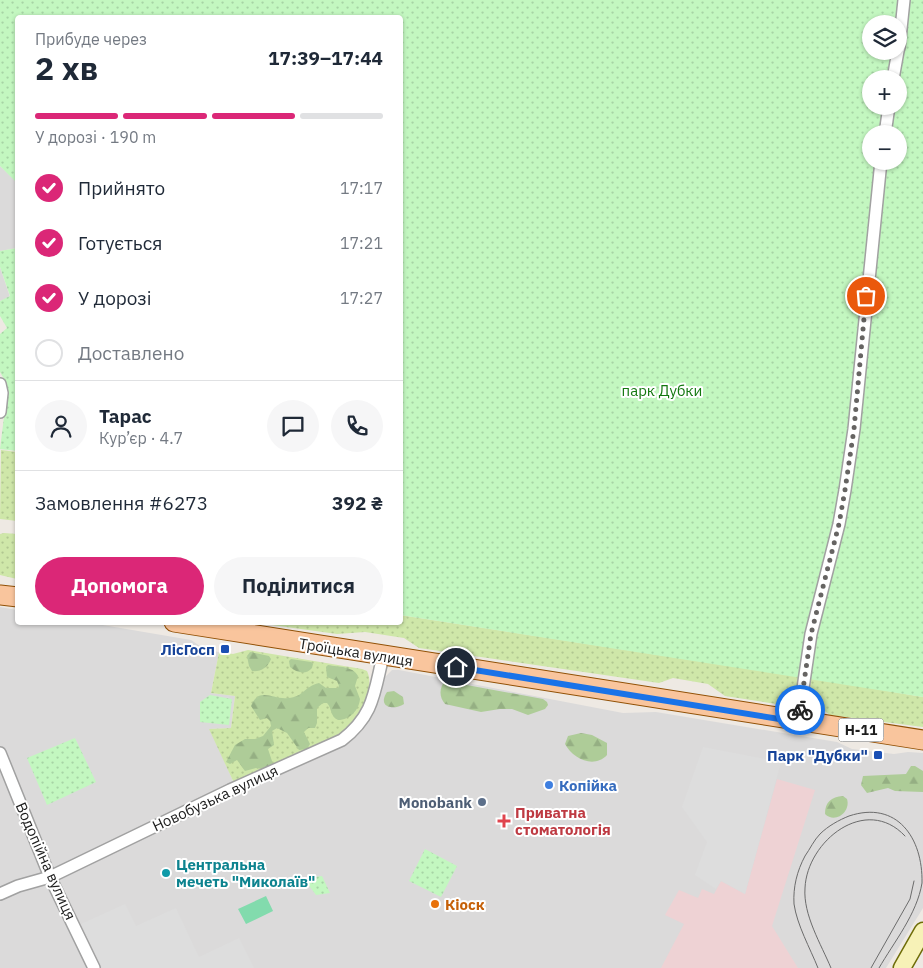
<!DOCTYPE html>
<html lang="uk">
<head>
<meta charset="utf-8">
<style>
	body { margin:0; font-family:"IBM Plex Sans",sans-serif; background:#f6f6f7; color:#1f2937; height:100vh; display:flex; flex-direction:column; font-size:19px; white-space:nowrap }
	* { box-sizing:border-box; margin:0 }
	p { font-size:16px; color:#747a83 }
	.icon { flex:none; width:28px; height:28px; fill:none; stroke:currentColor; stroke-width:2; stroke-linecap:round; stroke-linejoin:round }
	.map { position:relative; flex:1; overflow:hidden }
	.panel { position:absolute; left:15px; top:15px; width:388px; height:610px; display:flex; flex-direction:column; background:#fff; border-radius:5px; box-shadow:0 1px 4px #0004 }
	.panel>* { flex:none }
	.buttons { position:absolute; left:862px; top:15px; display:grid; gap:10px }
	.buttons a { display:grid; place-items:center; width:45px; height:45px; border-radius:50%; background:#fff; box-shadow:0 1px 4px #0004; font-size:25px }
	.pin { position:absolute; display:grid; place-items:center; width:42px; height:42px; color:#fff; margin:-21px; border:2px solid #fff; border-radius:50%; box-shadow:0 1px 5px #0007 }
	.courier { position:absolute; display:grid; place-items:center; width:50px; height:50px; margin:-25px; border:4px solid #1a73e8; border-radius:50%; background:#fff; color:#222; box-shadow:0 1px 6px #0007 }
	.head em { font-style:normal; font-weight:700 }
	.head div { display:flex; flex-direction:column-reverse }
	.head { display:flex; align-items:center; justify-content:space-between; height:85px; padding:0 20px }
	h1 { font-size:32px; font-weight:700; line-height:38px }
	.bar { display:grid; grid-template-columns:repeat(4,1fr); gap:8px 5px; align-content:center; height:60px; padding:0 20px }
	.bar i { height:6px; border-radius:4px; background:#e0e1e3 }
	.bar .active { background:#db2777 }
	.bar p { grid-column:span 4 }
	.line { display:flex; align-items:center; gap:12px; padding:0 20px; border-top:1px solid #e0e1e3 }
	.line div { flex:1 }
	.round { display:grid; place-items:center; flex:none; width:52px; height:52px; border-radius:26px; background:#f6f6f7 }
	ol { padding:0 20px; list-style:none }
	li { display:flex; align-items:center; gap:15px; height:55px }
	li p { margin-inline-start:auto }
	li .icon { padding:5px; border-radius:50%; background:#db2777; color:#fff; stroke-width:4 }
	li:last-child { color:#747a83 }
	li i { width:28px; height:28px; border:2px solid #e0e1e3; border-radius:50% }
	.action { display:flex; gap:10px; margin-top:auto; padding:10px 20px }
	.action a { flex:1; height:58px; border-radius:30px; background:#db2777; color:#fff; font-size:20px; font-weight:700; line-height:58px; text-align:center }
	.action a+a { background:#f6f6f7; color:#1f2937 }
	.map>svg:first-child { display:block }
	.residential { fill:#dbdada }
	.commercial { fill:#eed2d4 }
	.grass { fill:url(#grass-dots) }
	.forest { fill:url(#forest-firs) }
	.park { fill:url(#park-dots); fill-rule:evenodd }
	.pitch { fill:#82dbad }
	.parking { fill:#ddd }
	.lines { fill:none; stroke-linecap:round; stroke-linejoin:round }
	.minor-casing { stroke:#a1a1a1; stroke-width:14 }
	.secondary-casing { stroke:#6f6d08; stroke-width:19 }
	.primary-casing { stroke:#915005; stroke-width:21 }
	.minor { stroke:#fff; stroke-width:11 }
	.secondary { stroke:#f7f2b7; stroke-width:16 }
	.primary { stroke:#f9c59d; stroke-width:19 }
	.tram { stroke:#6b6b6b; stroke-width:1 }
	.done { stroke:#666462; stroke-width:5; stroke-dasharray:0 9 }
	.route { stroke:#1a73e8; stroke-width:6 }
	.transit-dot { fill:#1a4fb4; stroke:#fff; stroke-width:2 }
	.shop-dot { fill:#3f7fe0; stroke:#fff; stroke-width:2 }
	.service-dot { fill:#5c6f8a; stroke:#fff; stroke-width:2 }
	.health-dot { fill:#e0444e; stroke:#fff; stroke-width:2 }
	.culture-dot { fill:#0f9aa8; stroke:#fff; stroke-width:2 }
	.food-dot { fill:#e8710a; stroke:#fff; stroke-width:2 }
	.labels { text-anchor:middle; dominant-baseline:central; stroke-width:4; stroke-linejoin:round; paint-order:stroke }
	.shield { fill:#fff; stroke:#616161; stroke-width:1 }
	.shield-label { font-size:14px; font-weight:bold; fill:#1d1d1d }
	.park-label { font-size:15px; fill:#13770f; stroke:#fff }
	.transit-label { font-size:15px; font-weight:bold; fill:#164399; stroke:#fff; text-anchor:end }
	.street-label { font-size:15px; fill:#1d1d1d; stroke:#fff }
	.shop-label { font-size:15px; font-weight:bold; fill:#366cbe; stroke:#fff; text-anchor:start }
	.service-label { font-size:15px; font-weight:bold; fill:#4e5e75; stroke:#fff; text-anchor:end }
	.health-label { font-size:15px; font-weight:bold; fill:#be3a42; stroke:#fff; text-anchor:start }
	.culture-label { font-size:15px; font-weight:bold; fill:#0d838f; stroke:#fff; text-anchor:start }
	.food-label { font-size:15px; font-weight:bold; fill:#c56008; stroke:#fff; text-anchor:start }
</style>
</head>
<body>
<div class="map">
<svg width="923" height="968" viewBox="0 0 923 968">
	<defs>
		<pattern id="grass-dots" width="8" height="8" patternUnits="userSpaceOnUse" patternTransform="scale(1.25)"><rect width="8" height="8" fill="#cfe7a9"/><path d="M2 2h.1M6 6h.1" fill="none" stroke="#b1c691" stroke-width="1.8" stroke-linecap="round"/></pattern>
		<pattern id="forest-firs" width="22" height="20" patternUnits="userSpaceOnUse" patternTransform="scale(1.25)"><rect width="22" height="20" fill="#aecc98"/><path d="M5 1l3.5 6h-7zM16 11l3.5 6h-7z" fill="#95af83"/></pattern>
		<pattern id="park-dots" width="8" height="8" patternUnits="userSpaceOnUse" patternTransform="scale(1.25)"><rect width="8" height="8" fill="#c3f7c0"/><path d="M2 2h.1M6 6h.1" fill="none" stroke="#a7d3a5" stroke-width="1.8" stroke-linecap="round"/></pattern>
	</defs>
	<rect width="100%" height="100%" fill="#eee9e3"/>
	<g class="residential">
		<polygon points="0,166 18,183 17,248 0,251"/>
		<polygon points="0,267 10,297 0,301"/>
		<polygon points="0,607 17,610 18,622 91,623 191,640 206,650 219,652 211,693 235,696 231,728 210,729 234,783 46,874 0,891"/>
		<polygon points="392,670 399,670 623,713 656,712 837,742 852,749 894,754 908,752 923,753 923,908 886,968 100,968 56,880 231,793 346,743 360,732 375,709 385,677"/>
		<polygon points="46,884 50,885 90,968 0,968 0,899 19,890"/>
	</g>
	<polygon class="commercial" points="777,779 815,790 772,926 798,968 661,968 684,924 665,915 679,890 698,898 702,889 714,894 721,881 745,894"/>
	<g class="grass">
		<polygon points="1,450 17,452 17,521 0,519"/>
		<polygon points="4,533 17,534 17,579 0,575 0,534"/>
		<path d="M400 615 801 677C797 695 797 703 776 704L725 696 708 684 673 678 659 683 419 648 404 638 365 632 337 634 257 623 400 622Z"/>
		<path d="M248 650 362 669 367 671C376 690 358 720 345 733L234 783 209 729 231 728 235 696 211 693 219 652 233 654Z"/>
		<polygon points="811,678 923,697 923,727 830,715 813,702 810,693"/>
	</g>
	<g class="forest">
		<path d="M250 652 269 656 271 659C268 668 260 672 252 671L249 666 247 656Z"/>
		<path d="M291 659 311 662 313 664 312 668C306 675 297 673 290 667L289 661Z"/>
		<path d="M328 665C339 667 353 666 358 676L355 686 360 699C359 710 350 720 338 720 330 717 332 708 327 703H323L317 708V723L315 728H308L304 732 310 744 307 749 299 750 287 733 277 728 272 731 274 745 268 749 273 764 262 769 256 768 245 771 237 760 230 764 226 762 235 745 245 739H255L263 736 271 726 270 721 267 718 260 720 251 706C259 686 273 700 288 698 304 697 303 687 319 683L326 688H338L339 686 337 681 327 677 326 667Z"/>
		<path d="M445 681 543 699 547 702 548 705 545 709 528 715 512 709H500L481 712 445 704C439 697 439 688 445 681Z"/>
		<path d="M394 691 403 697 404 704C393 711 377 707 387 692Z"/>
		<path d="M581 733 592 735 607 743V755C594 769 573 759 565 744L568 736Z"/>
		<polygon points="911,766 915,766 923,771 923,792 895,791 888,788 867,793 861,785 863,776 906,774"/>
		<path d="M843 796 847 799C851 812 835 824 825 814 825 802 831 797 843 796Z"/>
	</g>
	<g class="park">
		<path d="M0 0H923V697L400 615V18H18L17 183 0 166ZM871 24H899V51H871ZM871 79H899V106H871ZM871 134H899V161H871Z"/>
		<polygon points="17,248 17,451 0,449 7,393 4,379 0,372 0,334 7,328 0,316 0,301 10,296 0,267 0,251"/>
		<polygon points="210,695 232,699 229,725 200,722 200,702"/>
		<polygon points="75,738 96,782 47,805 27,758"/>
		<polygon points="425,849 457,866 441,897 409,881"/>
		<polygon points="322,876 330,893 316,895 307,883 314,877"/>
	</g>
	<polygon class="pitch" points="266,896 273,911 246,924 238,909"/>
	<g class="parking">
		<polygon points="703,747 781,762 745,894 721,881 716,889 695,875 707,842 682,807"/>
		<polygon points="125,904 136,926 176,908 199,957 239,938 254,968 102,968 81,924"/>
	</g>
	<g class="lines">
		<g class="minor-casing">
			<g id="minor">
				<polyline points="899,48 904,0"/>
				<polyline points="893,79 898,51"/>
				<polyline points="885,134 889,106"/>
				<polyline points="0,384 2,393 0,412"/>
				<polyline points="798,722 811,634 839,524 845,490 854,429 881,161"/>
				<polyline points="0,753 50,877 94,968"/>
				<path d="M0 894 18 886 50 877 230 790 342 740C374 715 374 693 383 656"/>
			</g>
		</g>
		<g class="secondary-casing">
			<polyline id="secondary" points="902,968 923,931"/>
		</g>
		<g class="primary-casing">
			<g id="primary">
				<polyline points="0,595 18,597"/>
				<polyline points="174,622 923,740"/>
			</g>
		</g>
		<use href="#minor" class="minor"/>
		<use href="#secondary" class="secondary"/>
		<use href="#primary" class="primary"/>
		<g class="tram">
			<path d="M818 968C810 948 797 925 794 904 793 887 797 871 805 856 810 849 814 840 820 834 828 826 839 820 849 816 897 800 923 838 922 883 917 914 894 942 879 968"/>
			<path d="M831 968C821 944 803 915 805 888 807 841 866 794 905 836"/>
			<polyline points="871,968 910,899 914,881"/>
		</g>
	</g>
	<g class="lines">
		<polyline class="done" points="800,710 811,634 839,524 845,490 854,429 866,296"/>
		<polyline class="route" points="456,667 798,722 800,710"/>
	</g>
	<g class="transit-dot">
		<rect x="220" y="644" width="10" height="10" rx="2.5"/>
		<rect x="873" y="750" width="10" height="10" rx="2.5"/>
	</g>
	<circle class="shop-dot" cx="549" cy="785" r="5"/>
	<circle class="service-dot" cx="482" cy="802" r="5"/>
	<path class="health-dot" d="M501.5 813.5h5v5h5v5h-5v5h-5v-5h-5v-5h5z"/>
	<circle class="culture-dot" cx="166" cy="873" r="5"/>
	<circle class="food-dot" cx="435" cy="904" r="5"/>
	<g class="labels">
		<rect class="shield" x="838.5" y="718.5" width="45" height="23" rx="4"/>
		<g class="shield-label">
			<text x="861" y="730">Н-11</text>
		</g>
		<g class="park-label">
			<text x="662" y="390">парк Дубки</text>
		</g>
		<g class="transit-label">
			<text x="215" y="649">ЛісГосп</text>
			<text x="868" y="755">Парк "Дубки"</text>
		</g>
		<g class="street-label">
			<text transform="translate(356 652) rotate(9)">Троїцька вулиця</text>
			<text transform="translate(215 798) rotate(-25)">Новобузька вулиця</text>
			<text transform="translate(46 861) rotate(66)">Водопійна вулиця</text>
		</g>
		<g class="shop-label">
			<text x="559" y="785">Копійка</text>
		</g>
		<g class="service-label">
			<text x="472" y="802">Monobank</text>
		</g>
		<g class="health-label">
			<text x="515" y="812">Приватна<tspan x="515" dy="17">стоматологія</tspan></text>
		</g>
		<g class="culture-label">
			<text x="176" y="864">Центральна<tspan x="176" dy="17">мечеть "Миколаїв"</tspan></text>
		</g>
		<g class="food-label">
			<text x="445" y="904">Кіоск</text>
		</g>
	</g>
</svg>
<div class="buttons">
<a><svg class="icon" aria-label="layers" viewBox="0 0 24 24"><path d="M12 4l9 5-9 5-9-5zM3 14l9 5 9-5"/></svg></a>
<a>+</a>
<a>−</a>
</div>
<div class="pin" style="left:866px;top:296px;background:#ea580c"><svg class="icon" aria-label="bag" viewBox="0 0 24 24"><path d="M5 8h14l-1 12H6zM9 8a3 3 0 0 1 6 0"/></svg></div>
<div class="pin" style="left:456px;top:667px;background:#1f2937"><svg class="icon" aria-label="home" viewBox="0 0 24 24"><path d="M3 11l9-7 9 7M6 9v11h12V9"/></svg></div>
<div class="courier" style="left:800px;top:710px"><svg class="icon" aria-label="bike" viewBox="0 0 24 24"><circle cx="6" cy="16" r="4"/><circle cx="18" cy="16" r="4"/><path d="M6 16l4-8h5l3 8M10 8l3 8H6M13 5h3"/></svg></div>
<section class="panel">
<div class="head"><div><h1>2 хв</h1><p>Прибуде через</p></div><em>17:39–17:44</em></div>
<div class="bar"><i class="active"></i><i class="active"></i><i class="active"></i><i></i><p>У дорозі · 190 m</p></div>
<ol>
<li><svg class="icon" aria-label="check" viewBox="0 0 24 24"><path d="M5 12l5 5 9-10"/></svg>Прийнято<p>17:17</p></li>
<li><svg class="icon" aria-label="check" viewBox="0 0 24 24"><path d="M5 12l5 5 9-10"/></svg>Готується<p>17:21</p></li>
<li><svg class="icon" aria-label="check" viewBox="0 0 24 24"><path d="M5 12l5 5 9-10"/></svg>У дорозі<p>17:27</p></li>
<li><i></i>Доставлено</li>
</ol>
<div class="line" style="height:90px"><a class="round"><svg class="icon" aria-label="person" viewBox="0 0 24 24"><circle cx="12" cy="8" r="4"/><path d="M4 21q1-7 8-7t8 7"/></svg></a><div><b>Тарас</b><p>Кур’єр · 4.7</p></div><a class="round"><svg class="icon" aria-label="chat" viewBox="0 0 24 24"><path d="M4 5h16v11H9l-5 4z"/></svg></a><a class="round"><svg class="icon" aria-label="phone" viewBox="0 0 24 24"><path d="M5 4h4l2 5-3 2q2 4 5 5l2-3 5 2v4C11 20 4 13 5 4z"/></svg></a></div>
<div class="line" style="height:65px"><div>Замовлення #6273</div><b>392 ₴</b></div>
<div class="action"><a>Допомога</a><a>Поділитися</a></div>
</section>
</div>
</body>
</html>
